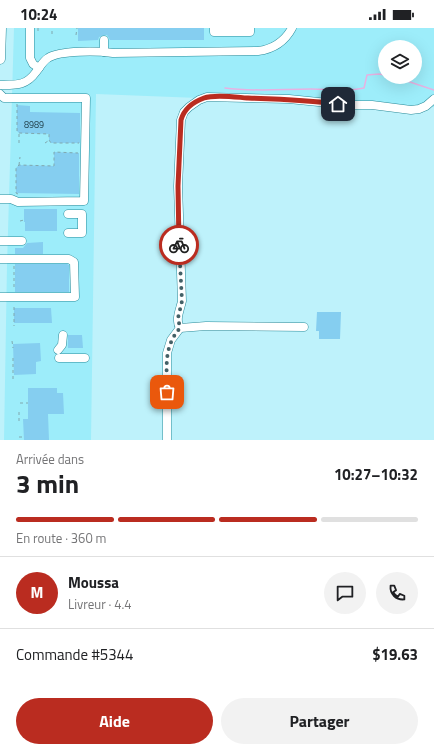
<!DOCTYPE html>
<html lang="fr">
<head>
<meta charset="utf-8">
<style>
	body { margin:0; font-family:"Titillium Web",sans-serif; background:#f2f2f2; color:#202124; height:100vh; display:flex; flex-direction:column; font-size:15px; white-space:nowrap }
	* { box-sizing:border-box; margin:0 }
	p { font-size:13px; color:#757577 }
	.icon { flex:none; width:22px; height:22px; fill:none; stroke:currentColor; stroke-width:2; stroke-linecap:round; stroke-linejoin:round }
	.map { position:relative; height:412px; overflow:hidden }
	.details { display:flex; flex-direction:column; background:#fff; flex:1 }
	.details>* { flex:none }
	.fabs { position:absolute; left:378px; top:12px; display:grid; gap:8px }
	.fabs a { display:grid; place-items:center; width:44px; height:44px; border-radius:50%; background:#fff; box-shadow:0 4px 16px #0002; font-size:20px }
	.pin { position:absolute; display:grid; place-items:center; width:34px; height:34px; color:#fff; margin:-17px; border-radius:8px; box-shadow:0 2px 6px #0006 }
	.courier { position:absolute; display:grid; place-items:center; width:40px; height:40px; margin:-20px; border:3px solid #ba2c20; border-radius:50%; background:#fff; color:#222; box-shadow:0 1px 5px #0007 }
	.overview em { font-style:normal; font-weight:700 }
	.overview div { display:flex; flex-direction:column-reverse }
	.overview { display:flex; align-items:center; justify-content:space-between; height:68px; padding:0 16px }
	h1 { font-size:26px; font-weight:700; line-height:30px }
	.bar { display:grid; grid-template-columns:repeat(4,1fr); gap:6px 4px; align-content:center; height:48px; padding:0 16px }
	.bar i { height:5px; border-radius:3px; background:#e0e0e0 }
	.bar .selected { background:#ba2c20 }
	.bar p { grid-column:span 4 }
	.line { display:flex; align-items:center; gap:10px; padding:0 16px; border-top:1px solid #e0e0e0 }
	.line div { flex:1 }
	.round { display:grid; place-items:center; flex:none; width:42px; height:42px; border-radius:21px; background:#f2f2f2 }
	.button { display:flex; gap:8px; margin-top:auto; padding:8px 16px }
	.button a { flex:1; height:46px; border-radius:24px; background:#ba2c20; color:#fff; font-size:16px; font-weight:700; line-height:46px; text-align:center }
	.button a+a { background:#f2f2f2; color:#202124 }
	.status { display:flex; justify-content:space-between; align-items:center; height:28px; padding:0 20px; background:#fff; direction:ltr }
	.status svg { height:11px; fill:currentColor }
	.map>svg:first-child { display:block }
	.built { fill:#9dedfa; fill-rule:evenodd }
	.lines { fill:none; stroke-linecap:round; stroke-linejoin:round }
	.stream { stroke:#e7b2e2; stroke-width:1.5 }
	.building { fill:#85cef0 }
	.minor-casing { stroke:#298b9a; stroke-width:9 }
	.major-casing { stroke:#298b9a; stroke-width:11 }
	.path { stroke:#80a8af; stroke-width:1; stroke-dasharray:3 3; stroke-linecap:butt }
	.minor { stroke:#fff; stroke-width:8 }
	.major { stroke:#fff; stroke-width:10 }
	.done { stroke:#436066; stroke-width:4; stroke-dasharray:0 7.2 }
	.route { stroke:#ba2c20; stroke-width:5 }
	.labels { text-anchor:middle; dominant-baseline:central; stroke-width:4; stroke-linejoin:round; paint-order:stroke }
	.number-label { font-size:9px; fill:#22414c }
</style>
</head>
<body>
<div class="status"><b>10:24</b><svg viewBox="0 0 49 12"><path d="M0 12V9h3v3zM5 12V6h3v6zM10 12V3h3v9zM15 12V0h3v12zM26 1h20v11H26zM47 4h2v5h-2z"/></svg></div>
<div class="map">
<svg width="434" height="412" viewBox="0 0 434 412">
	<rect width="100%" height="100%" fill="#bef2fb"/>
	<path class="built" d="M14 0H434V79L96 66 91 412H4L7 237ZM385 19H415V49H385Z"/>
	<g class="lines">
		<g class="stream">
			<polyline points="395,49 434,62"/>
			<path d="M225 60C253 64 283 61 311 61 329 61 347 64 364 60L367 47 379 46 385 47"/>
		</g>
	</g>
	<g class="building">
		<polygon points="78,0 204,0 204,12 110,12 107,7 104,7 99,9 98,12 78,13"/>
		<polygon points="17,77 30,78 30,84 80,85 80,115 51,115 49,112 49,106 19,105 17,103"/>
		<polygon points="54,124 79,125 79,166 16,165 16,140 19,137 54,138"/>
		<polygon points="24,181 57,181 57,203 25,203 25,194 24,194"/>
		<polygon points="43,214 43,226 15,226 15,220 23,220 27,215"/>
		<polygon points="15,236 67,236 69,237 69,264 15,264"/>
		<polygon points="14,280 51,280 52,295 14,295"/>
		<polygon points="317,284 341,284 340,311 319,311 319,303 316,303"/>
		<polygon points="68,307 82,307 83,320 68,320"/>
		<polygon points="40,315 41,333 36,334 36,346 14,347 13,316"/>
		<polygon points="28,360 57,360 57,365 63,365 64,386 48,386 49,412 24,412 23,391 28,391"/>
	</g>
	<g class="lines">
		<g class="minor-casing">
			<g id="minor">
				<polyline points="30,0 30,30 33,36 39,40"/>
				<polyline points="214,0 214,4 250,4 250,0"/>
				<polyline points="104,24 104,12"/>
				<path d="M0 57C16 57 26 58 36 44 40 39 43 33 48 30 60 22 99 23 113 25L258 23C273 21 285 13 292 0"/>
				<polyline points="0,66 4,70 86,70 84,173 18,174 11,171 0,171"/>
				<polyline points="68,205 82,205 82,186 68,186"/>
				<polyline points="0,213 22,213"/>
				<polyline points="0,231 69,231 74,234 75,269 0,269"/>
				<path d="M180 300C175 292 180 282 182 273L178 158 181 92 184 84 189 79 199 72 207 69 289 71 348 77H372L411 82 419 81 426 78 434 71"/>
				<polyline points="180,300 206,298 304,299"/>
				<polyline points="58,322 62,317 63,307"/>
				<polyline points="59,330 85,330"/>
				<polyline points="167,412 167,325 171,312 180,300"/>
			</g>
		</g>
		<g class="major-casing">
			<polyline id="major" points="0,31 1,0"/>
		</g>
		<g class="path">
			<polyline points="38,0 38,6"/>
			<polyline points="52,6 52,0"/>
			<polyline points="76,7 77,0"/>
			<polyline points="17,76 17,103 19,105 49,106 49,112 51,115 79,115"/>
			<polyline points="19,115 19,106"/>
			<polyline points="45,115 48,113"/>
			<polyline points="19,137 20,129"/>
			<polyline points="18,166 16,165 16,140 19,137 54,138 54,124 78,125"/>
			<polyline points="20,193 24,192"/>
			<polyline points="14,238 14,262"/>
			<polyline points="14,279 14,298"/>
			<polyline points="12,313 13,320"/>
			<polyline points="13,351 13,329 14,329"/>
			<polyline points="20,375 28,375"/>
			<polyline points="19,393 19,384"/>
			<polyline points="19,409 24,409"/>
		</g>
		<use href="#minor" class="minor"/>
		<use href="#major" class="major"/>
	</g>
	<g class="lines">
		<path class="done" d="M167 364C167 340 163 319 180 300L178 290 182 273 179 217"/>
		<path class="route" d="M179 217 178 158 181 92C184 81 193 74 204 70 215 66 235 69 247 70 277 71 308 72 338 76"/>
	</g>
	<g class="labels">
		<g class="number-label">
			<text x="34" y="96">8989</text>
		</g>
	</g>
</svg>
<div class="fabs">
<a><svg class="icon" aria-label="layers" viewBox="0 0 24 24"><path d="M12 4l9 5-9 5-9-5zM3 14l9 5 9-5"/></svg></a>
</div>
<div class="pin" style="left:167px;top:364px;background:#ea580c"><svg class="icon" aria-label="bag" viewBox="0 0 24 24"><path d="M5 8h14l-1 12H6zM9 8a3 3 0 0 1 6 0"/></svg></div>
<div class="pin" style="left:338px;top:76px;background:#1f2937"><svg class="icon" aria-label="home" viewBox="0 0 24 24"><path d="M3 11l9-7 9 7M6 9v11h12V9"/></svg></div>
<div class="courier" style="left:179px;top:217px"><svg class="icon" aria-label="bike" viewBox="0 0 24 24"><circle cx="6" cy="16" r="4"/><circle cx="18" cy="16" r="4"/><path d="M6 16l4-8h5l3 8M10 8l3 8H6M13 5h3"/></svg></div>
</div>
<section class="details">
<div class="overview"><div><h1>3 min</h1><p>Arrivée dans</p></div><em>10:27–10:32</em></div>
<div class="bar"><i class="selected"></i><i class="selected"></i><i class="selected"></i><i></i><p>En route · 360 m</p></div>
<div class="line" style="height:72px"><b class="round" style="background:#ba2c20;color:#fff">M</b><div><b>Moussa</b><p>Livreur · 4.4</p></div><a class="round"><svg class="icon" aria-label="chat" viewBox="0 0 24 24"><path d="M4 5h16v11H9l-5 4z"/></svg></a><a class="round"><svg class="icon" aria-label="phone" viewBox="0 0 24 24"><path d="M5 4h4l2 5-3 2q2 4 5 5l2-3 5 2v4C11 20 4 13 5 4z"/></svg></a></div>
<div class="line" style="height:52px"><div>Commande #5344</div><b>$19.63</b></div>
<div class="button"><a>Aide</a><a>Partager</a></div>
</section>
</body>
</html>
